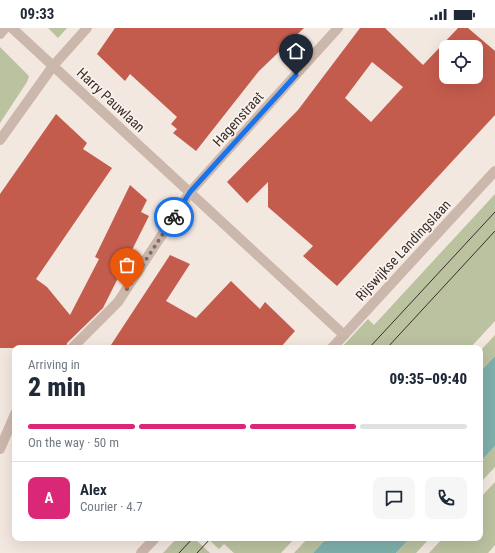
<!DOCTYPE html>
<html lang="en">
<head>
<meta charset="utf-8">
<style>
	body { margin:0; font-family:"Roboto Condensed",sans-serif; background:#f6f6f7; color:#1f2937; height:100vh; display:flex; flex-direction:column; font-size:15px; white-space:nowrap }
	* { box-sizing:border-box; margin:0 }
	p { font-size:13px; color:#747a83 }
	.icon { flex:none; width:22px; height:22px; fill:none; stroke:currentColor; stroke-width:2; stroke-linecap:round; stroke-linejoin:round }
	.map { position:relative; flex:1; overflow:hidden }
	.panel { position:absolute; left:12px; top:317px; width:471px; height:196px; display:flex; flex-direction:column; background:#fff; border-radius:8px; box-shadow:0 4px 16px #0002 }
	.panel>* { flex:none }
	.controls { position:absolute; left:439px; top:12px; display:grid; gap:8px }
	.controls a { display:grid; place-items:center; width:44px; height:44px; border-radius:8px; background:#fff; box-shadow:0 4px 16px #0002; font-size:20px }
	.pin { position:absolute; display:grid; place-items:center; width:34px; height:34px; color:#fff; margin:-41px -17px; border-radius:50% 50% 50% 0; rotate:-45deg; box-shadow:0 0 4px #0007 }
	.pin .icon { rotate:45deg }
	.courier { position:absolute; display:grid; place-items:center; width:40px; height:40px; margin:-20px; border:3px solid #1a73e8; border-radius:50%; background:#fff; color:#222; box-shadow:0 1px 5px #0007 }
	.headline em { font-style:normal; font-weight:800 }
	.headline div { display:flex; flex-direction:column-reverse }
	.headline { display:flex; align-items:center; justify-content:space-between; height:68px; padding:0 16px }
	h1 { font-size:26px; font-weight:800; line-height:30px }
	.bar { display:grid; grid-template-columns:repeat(4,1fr); gap:6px 4px; align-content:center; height:48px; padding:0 16px }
	.bar i { height:5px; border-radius:3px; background:#e0e1e3 }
	.bar .selected { background:#db2777 }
	.bar p { grid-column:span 4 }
	.line { display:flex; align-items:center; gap:10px; padding:0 16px; border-top:1px solid #e0e1e3 }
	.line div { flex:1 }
	.round { display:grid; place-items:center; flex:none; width:42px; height:42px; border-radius:8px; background:#f6f6f7 }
	.status { display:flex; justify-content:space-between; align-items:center; height:28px; padding:0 20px; background:#fff; direction:ltr }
	.status svg { height:11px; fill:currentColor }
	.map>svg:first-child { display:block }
	.green { fill:#bbc2a0 }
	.water { fill:#7fb0ac }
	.building { fill:#c45c4d; fill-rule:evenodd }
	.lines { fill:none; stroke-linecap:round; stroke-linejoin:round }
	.street { stroke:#ccb7ac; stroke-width:10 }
	.tram { stroke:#3a2e2b; stroke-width:1 }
	.done { stroke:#7b6f6a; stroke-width:4; stroke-dasharray:0 7.2 }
	.route { stroke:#1a73e8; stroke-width:5 }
	.labels { text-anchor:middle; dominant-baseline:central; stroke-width:3.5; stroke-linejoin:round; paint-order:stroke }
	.street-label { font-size:14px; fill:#3a2e2b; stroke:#faf3ed }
</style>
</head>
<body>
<div class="status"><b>09:33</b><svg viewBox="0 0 49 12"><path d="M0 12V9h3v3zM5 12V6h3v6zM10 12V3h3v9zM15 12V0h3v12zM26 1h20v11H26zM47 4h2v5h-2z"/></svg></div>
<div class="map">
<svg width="495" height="525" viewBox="0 0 495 525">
	<rect width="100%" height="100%" fill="#f3e8e0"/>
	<g class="green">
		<polygon points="48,0 67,0 58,10"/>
		<polygon points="0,19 29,48 27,54 0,95"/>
		<polygon points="495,166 495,293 470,320 341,320 368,291 374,297"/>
		<polygon points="495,307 495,328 480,344 480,323"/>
		<polygon points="495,418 495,439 480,455 480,434"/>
		<polygon points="495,454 495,517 488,525 429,525 443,510 480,510 480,470"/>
		<polygon points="177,510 194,510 210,525 163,525"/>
		<polygon points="207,510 295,510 281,525 234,525 224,516 219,521"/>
		<polygon points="308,510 327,510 313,525 294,525"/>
		<polygon points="410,510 430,510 416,525 396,525"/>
	</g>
	<g class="water">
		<polygon points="495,328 495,418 480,434 480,344"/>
		<polygon points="327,510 410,510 396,525 313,525"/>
	</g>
	<g class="building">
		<polygon points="115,0 304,0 259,43 196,123 173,105 177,101 171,96 177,89 130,46 125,53 97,26"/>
		<path d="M360 0H385L423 37 458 0H468L495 23V87L337 258 303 228 313 218 268 179V154L247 175 227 154 298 82ZM446 19H476V49H446ZM372 34 403 59 371 94 345 70Z"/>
		<polygon points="56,86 87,115 83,121 112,140 36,251 47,259 70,287 99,231 95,229 130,157 147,172 141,184 149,188 103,280 67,315 66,320 0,320 0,166"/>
		<polygon points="170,227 190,236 166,273 196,290 231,253 260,281 265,274 295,303 280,320 109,320"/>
	</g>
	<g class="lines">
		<g class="street">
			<polyline points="12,0 344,307"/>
			<polyline points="0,6 5,0"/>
			<polyline points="0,112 53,38 87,0"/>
			<polyline points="72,320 118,274 190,164 338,0"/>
			<polyline points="332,320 495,143"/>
			<polyline points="0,421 15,386"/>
			<polyline points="141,525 155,510"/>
		</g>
		<g class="tram">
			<polyline points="369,320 495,184"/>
			<polyline points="387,320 495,203"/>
			<polyline points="179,525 193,510"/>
			<polyline points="197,525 211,510"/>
		</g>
	</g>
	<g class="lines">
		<polyline class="done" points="127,261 174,189"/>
		<polyline class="route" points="174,189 190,164 296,47"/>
	</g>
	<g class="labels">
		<g class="street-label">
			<text transform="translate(111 72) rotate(43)">Harry Pauwlaan</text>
			<text transform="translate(238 91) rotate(-48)">Hagenstraat</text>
			<text transform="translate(403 222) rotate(-47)">Rijswijkse Landingslaan</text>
		</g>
	</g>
</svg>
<div class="controls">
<a><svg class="icon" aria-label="locate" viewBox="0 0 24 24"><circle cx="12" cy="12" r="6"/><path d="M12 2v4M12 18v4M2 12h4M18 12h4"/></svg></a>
</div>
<div class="pin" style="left:127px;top:261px;background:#ea580c"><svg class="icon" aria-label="bag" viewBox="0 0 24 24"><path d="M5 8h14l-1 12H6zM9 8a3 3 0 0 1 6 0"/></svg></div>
<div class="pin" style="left:296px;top:47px;background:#1f2937"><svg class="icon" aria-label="home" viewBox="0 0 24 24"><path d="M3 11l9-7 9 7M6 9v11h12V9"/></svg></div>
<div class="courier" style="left:174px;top:189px"><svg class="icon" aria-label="bike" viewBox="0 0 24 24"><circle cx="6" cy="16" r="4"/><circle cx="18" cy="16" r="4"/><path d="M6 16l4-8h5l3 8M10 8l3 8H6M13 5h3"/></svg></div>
<section class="panel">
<div class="headline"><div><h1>2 min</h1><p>Arriving in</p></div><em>09:35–09:40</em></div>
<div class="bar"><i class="selected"></i><i class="selected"></i><i class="selected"></i><i></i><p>On the way · 50 m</p></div>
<div class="line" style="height:72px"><b class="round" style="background:#db2777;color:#fff">A</b><div><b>Alex</b><p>Courier · 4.7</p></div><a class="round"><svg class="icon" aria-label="chat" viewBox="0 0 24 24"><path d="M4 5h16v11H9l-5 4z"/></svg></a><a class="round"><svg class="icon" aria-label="phone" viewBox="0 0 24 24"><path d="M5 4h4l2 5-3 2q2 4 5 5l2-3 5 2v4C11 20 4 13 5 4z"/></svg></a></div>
</section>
</div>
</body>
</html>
